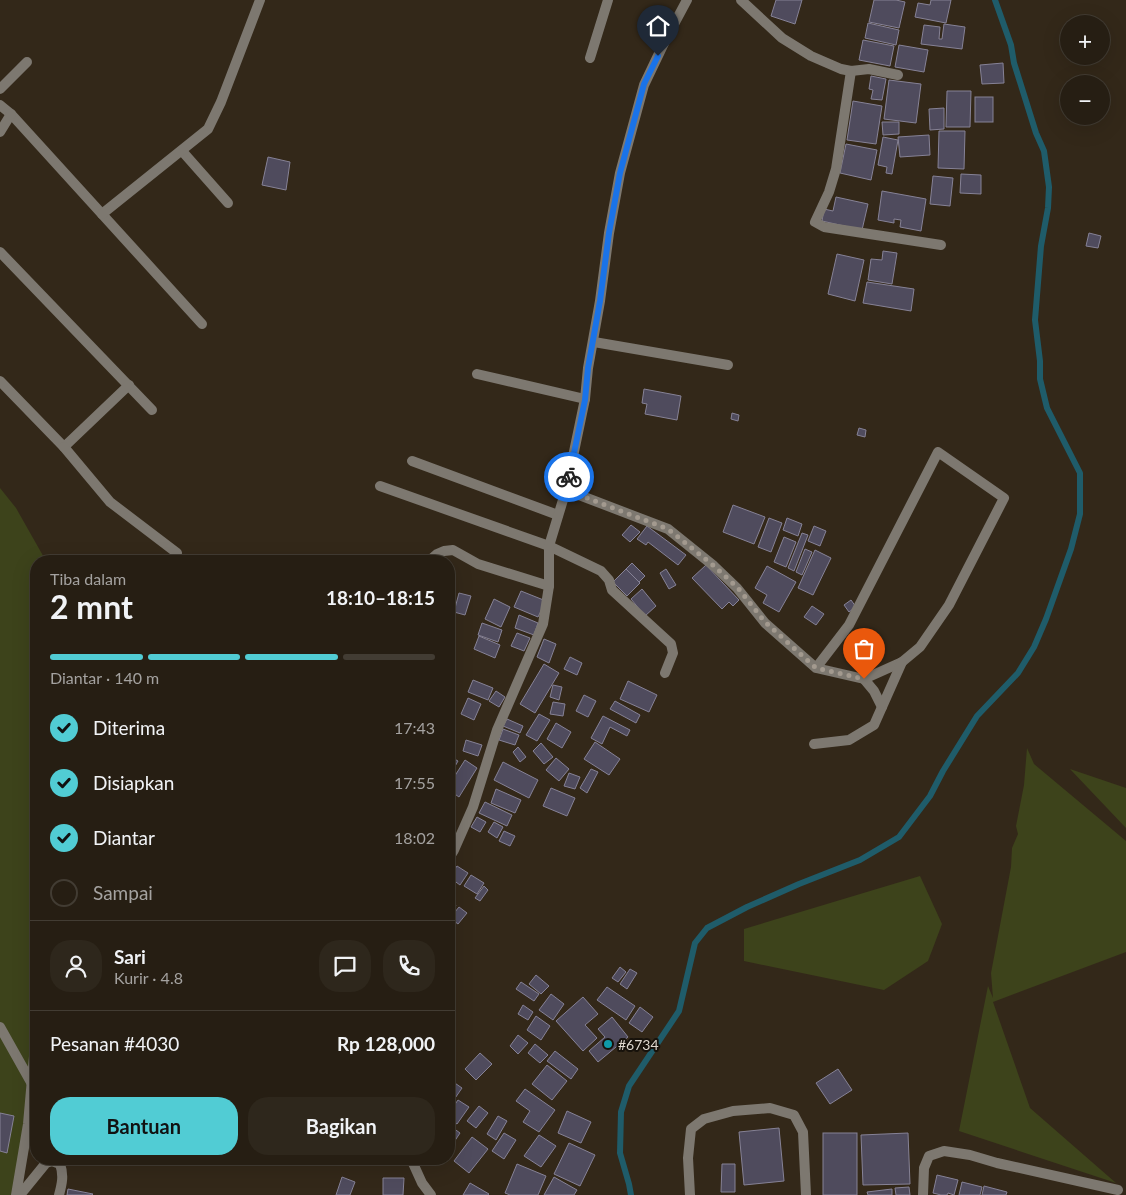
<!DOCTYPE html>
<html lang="id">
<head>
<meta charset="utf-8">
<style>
	body { margin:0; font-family:Lato,sans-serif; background:#2e271c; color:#f1f3f6; height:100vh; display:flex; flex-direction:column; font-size:19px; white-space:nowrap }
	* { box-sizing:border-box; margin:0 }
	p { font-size:16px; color:#a4a2a0 }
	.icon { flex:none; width:28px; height:28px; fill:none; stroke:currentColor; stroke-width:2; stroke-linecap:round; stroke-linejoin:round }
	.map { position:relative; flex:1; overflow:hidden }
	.sheet { position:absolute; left:30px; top:555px; width:425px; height:610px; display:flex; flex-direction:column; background:#261e13; border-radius:20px; box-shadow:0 5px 20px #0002,0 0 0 1px #423c33 }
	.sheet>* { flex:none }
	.controls { position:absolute; left:1060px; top:15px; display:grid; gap:10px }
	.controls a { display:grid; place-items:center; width:50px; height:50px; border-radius:50%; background:#261e13; box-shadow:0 5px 20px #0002,0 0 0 1px #423c33; font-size:25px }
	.pin { position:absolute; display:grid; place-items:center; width:42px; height:42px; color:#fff; margin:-51px -21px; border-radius:50% 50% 50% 0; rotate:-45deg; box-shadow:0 0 5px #0007 }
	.pin .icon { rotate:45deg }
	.courier { position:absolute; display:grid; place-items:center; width:50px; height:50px; margin:-25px; border:4px solid #1a73e8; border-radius:50%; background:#fff; color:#222; box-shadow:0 1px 6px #0007 }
	.head em { font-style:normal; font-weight:700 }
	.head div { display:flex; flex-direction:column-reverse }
	.head { display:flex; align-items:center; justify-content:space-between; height:85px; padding:0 20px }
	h1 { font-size:32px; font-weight:700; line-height:38px }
	.bar { display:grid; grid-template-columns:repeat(4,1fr); gap:8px 5px; align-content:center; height:60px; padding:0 20px }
	.bar i { height:6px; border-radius:4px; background:#423c33 }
	.bar .selected { background:#51ccd4 }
	.bar p { grid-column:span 4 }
	.line { display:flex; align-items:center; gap:12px; padding:0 20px; border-top:1px solid #423c33 }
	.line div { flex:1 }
	.round { display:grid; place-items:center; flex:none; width:52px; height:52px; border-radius:20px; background:#2e271c }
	ol { padding:0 20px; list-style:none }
	li { display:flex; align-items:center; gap:15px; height:55px }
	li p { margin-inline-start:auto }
	li .icon { padding:5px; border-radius:50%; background:#51ccd4; color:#111; stroke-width:4 }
	li:last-child { color:#a4a2a0 }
	li i { width:28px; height:28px; border:2px solid #423c33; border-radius:50% }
	.primary-button { display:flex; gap:10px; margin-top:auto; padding:10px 20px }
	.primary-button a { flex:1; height:58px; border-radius:20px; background:#51ccd4; color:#111; font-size:20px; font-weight:700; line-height:58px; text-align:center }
	.primary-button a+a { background:#2e271c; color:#f1f3f6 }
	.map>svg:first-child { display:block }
	.green { fill:#3d431b }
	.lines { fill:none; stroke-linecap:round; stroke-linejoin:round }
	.stream { stroke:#1f5c6a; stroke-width:6 }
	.building { fill:#4f4b5d; stroke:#868296 }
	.service { stroke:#7d7870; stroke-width:10 }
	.minor { stroke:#7d7870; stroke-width:10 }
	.done { stroke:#a39a8f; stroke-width:5; stroke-dasharray:0 9 }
	.route { stroke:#1a73e8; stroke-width:6 }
	.culture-dot { fill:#0f9aa8; stroke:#17120b; stroke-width:2 }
	.labels { text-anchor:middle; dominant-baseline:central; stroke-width:4; stroke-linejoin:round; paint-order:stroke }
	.poi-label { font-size:14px; fill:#dfd8ce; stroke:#17120b; text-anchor:start }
</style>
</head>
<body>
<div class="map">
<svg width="1126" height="1195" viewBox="0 0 1126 1195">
	<rect width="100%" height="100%" fill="#332819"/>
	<g class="green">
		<polygon points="0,488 16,508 46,561 36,561 36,681 29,733 36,772 36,1114 19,1195 0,1195"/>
		<polygon points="1027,748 1034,764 1126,841 1126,952 993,1002 1030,1108 1116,1183 959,1131 988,986 993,998 991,973 1011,867 1012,848 1018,834 1016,826 1024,785"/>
		<polygon points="1070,769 1126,788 1126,828"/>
		<polygon points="920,876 942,924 928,961 884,990 744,961 744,929"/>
	</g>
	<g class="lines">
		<polyline class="stream" points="631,1195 629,1184 620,1153 621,1112 629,1086 679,1011 695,943 707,928 747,907 799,884 860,860 899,837 930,796 943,771 977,716 1018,673 1034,647 1046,619 1071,549 1080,514 1080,473 1047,408 1040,379 1040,361 1035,320 1041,246 1048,208 1049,187 1044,151 1036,133 1014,63 1011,45 995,0"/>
	</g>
	<g class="building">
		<polygon points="776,0 802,0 795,24 771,16"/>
		<polygon points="874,0 896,0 905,2 899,28 869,22"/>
		<polygon points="931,0 951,0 946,23 915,17 918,3 930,5"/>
		<polygon points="868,23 899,30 896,45 865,38"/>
		<polygon points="944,24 965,27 962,49 921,44 924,25 940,27 939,39 942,39"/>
		<polygon points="863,40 894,46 890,66 859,60"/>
		<polygon points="899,45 928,50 924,72 895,67"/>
		<polygon points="1003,63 1004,83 982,84 980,65"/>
		<polygon points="871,76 886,79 882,100 871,99 873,90 869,89"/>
		<polygon points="889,80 921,84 916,123 884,119"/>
		<polygon points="947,91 971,91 970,127 946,127"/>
		<rect x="975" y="97" width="18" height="25"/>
		<polygon points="853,101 882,106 876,144 847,140"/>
		<polygon points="944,108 944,129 930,130 929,109"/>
		<polygon points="882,122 899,122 899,134 883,135"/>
		<polygon points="939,131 965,131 964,169 938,168"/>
		<polygon points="929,135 930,155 900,157 898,137"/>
		<polygon points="883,137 898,140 892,174 886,173 887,167 878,165"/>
		<polygon points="846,144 877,150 871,180 840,173"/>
		<polygon points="268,157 290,162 286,190 262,185"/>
		<polygon points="961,174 981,175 981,194 960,193"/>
		<polygon points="933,176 953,178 950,206 930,204"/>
		<polygon points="882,191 926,199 921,231 900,227 901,220 894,219 894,223 878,220"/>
		<polygon points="836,197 868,204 862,230 822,221 824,209 833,211"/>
		<polygon points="1089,233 1101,236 1098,248 1086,246"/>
		<polygon points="883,251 897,253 892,284 868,280 871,259 882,260"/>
		<polygon points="837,254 864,260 855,301 828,294"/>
		<polygon points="867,282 914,289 911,311 863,303"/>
		<polygon points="644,389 681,396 677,420 645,414 647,404 642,403"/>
		<polygon points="732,413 739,415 738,421 731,419"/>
		<polygon points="859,428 866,430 865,437 857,435"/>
		<polygon points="733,505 765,517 754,544 723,532"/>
		<polygon points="769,518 782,523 771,552 758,547"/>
		<polygon points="787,518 802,524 798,536 783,530"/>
		<polygon points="631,525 640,532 630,542 622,535"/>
		<polygon points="647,526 686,555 678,565 648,542 646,545 637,539"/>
		<polygon points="814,526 826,531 820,546 808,541"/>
		<polygon points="802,533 808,535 794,571 788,568"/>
		<polygon points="784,537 796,542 786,567 774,562"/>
		<polygon points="805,549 812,552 802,575 796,572"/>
		<polygon points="815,550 831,558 813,595 798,588"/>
		<polygon points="632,563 645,576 639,582 626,569"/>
		<polygon points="706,565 739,600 733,606 729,602 722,609 692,578"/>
		<polygon points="767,566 796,582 779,612 763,603 767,595 755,588"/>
		<polygon points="626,569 640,583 627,596 613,582"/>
		<polygon points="666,569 676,585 669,589 660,573"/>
		<polygon points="642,589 656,606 645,616 631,599"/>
		<polygon points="521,591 546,601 538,617 514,607"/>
		<polygon points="459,593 471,596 465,615 454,612"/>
		<polygon points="494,599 510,607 501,627 485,619"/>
		<polygon points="851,600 856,607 849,612 844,605"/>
		<polygon points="812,606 824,614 816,625 804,617"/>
		<polygon points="519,615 538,623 534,635 515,628"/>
		<polygon points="482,623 502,630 498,642 478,635"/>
		<polygon points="517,633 530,638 524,651 511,646"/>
		<polygon points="479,636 500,645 495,658 474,649"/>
		<polygon points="544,639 556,644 549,663 537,657"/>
		<polygon points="570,657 582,663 577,675 564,669"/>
		<polygon points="544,664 559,673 535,713 520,704"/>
		<polygon points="473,680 493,688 488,700 468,692"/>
		<polygon points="628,681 657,695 649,712 620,699"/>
		<polygon points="553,685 562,687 559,700 550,697"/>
		<polygon points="496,691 505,697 499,707 489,701"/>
		<polygon points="584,695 596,701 588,717 576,711"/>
		<polygon points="468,698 481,704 474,720 461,714"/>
		<polygon points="615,701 640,715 636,723 610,709"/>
		<polygon points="553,702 565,704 563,716 550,714"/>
		<polygon points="539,714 550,720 537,741 526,735"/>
		<polygon points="603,716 630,730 627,736 610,727 602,744 591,738"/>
		<polygon points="507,719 523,726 520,733 503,726"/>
		<polygon points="556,723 571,732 562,748 547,739"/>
		<polygon points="503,729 519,735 515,745 499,740"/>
		<polygon points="466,740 482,745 478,756 463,751"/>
		<polygon points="595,742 620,759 609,775 584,759"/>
		<polygon points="541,743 553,757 544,764 533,751"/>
		<polygon points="518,747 526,757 520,762 513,752"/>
		<polygon points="449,756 458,761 449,777"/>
		<polygon points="556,758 569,769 559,781 546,770"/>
		<polygon points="465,760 477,768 459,797 449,790 449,785"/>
		<polygon points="503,762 538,780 529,798 494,780"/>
		<polygon points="591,769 598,772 587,793 580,788"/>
		<polygon points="569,773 580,777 575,789 564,786"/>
		<polygon points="551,788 575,798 567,816 543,806"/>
		<polygon points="496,789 521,800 515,813 491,803"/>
		<polygon points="485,802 512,815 507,826 479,813"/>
		<polygon points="477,817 486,822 480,832 471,827"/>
		<polygon points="494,822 503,827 497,838 488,832"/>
		<polygon points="504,831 515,836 510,846 499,841"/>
		<polygon points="457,866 468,873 460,885 449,877"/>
		<polygon points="471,875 484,883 477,894 464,886"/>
		<polygon points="484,886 488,890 480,901 475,898"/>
		<polygon points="449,901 456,905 450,915 449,914"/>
		<polygon points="459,907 467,913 458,924 450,918"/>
		<polygon points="620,967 626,972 618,982 612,978"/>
		<polygon points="630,969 637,973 627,989 620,984"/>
		<polygon points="536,975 549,986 541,994 529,984"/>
		<polygon points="521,982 539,994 534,1001 516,989"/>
		<polygon points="607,987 635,1006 626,1020 597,1000"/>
		<polygon points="551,994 564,1004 553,1020 539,1010"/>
		<polygon points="583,997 598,1014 585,1025 597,1038 583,1051 556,1021"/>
		<polygon points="523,1005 533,1012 528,1020 518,1014"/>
		<polygon points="640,1007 653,1017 642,1032 629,1023"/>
		<polygon points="536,1016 550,1026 541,1040 527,1030"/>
		<polygon points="612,1017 628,1037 598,1062 589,1051 605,1037 598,1029"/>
		<polygon points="518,1035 528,1043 518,1054 510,1046"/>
		<polygon points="535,1044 548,1055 540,1063 528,1053"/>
		<polygon points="555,1051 578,1069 571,1079 547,1061"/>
		<polygon points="480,1053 492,1064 476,1080 465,1069"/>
		<polygon points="547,1065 567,1081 552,1100 532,1084"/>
		<polygon points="838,1069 852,1090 830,1104 816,1083"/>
		<polygon points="449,1079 462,1088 449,1107"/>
		<polygon points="525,1089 555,1110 539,1132 523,1122 530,1111 516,1101"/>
		<polygon points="458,1100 469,1107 457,1124 449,1119 449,1113"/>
		<polygon points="479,1106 488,1113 476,1128 467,1121"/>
		<polygon points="567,1111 591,1122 581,1143 558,1133"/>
		<polygon points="0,1113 14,1116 7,1153 0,1151"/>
		<polygon points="498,1116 507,1121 496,1140 487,1134"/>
		<polygon points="449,1125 460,1133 452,1145 449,1143"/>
		<polygon points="779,1128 784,1181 744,1185 739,1132"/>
		<polygon points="504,1133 516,1140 504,1159 492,1151"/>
		<rect x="823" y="1133" width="34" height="62"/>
		<polygon points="908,1133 910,1184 863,1185 861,1135"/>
		<polygon points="539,1135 556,1146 541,1167 524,1156"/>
		<polygon points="472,1137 488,1149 469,1173 454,1161"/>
		<polygon points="569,1143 595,1155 580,1186 554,1174"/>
		<polygon points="517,1164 546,1176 538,1195 510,1195 505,1193"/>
		<polygon points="722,1164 735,1164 735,1192 721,1192"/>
		<polygon points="937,1175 958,1180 954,1195 948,1193 947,1195 941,1195 933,1193"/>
		<polygon points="342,1177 355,1182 350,1195 336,1195"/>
		<polygon points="554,1177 577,1190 574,1195 544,1195"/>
		<polygon points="383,1178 404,1178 403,1195 383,1195"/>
		<polygon points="962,1182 982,1187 980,1195 959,1195"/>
		<polygon points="470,1183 489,1194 488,1195 463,1195"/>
		<polygon points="984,1186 1007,1192 1006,1195 982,1195"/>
		<polygon points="909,1187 910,1195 896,1195 895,1188"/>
		<polygon points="68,1189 93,1194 92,1195 67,1195"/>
		<polygon points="892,1189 892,1195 868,1195 867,1192"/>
	</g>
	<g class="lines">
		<polyline class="service" points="0,1027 32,1084"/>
		<g class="minor">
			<polyline points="741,0 782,38 811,56 841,69 851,71 869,69 898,75"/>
			<polyline points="590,58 608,0"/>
			<polyline points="851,71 836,169 829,192 815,222 824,227 941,245"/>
			<polyline points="0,89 27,62"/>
			<polyline points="0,105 11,114 202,324"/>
			<polyline points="0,132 11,114"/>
			<polyline points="182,151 228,203"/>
			<polyline points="102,214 208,129 221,102 260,0"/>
			<polyline points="0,252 152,410"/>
			<polyline points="594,342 728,365"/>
			<polyline points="477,374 585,399"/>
			<polyline points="0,381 64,447 129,385"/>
			<polyline points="64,447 110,502 177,553"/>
			<polyline points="412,461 558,515"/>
			<polyline points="380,486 549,546 601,571 609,580 612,590 671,644 673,653 665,673"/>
			<polyline points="566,490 668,529 714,566 737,588 765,623 816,668 864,679 902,662 920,647 949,605 1004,498 938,452 849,625 816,668"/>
			<polyline points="429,561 437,554 444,551 453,550 478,564 549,586"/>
			<polyline points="864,679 874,691 882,707"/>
			<polyline points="814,744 849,740 874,725 902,662"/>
			<polyline points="449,858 454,850 473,807 497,730 543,624 549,586 549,546 566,490 585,399 588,368 600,301 609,233 620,173 644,85 665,41 687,0"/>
			<polyline points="413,1159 412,1161 422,1183 431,1195"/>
			<polyline points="16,1195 28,1124 36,1034"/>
			<path d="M20 1195 46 1163 52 1161 60 1164C64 1175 62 1184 59 1195"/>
			<polyline points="690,1195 688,1158 691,1129 704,1119 733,1111 770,1108 794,1115 803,1132 806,1195"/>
			<polyline points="923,1195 924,1168 929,1156 944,1151 970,1155 997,1163 1118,1190"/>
		</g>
	</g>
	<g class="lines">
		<polyline class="done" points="569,477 566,490 668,529 714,566 738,588 765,622 816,668 864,679"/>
		<polyline class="route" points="569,477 585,400 588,368 600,301 609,233 620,173 644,84 658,56"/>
	</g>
	<circle class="culture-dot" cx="608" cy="1044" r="5"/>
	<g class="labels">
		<g class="poi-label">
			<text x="618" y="1044">#6734</text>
		</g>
	</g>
</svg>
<div class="controls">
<a>+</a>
<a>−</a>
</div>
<div class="pin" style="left:864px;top:679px;background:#ea580c"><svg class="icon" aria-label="bag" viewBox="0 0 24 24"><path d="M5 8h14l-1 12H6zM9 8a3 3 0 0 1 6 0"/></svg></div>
<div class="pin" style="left:658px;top:56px;background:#1f2937"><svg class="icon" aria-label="home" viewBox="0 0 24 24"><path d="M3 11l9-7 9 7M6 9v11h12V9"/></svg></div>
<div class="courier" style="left:569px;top:477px"><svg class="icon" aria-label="bike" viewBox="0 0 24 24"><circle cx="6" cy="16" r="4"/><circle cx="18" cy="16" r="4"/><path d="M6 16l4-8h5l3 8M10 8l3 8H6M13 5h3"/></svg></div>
<section class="sheet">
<div class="head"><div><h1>2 mnt</h1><p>Tiba dalam</p></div><em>18:10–18:15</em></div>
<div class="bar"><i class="selected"></i><i class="selected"></i><i class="selected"></i><i></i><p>Diantar · 140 m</p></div>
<ol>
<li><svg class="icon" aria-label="check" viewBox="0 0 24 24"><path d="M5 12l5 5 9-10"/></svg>Diterima<p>17:43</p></li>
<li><svg class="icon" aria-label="check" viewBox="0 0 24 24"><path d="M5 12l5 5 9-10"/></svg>Disiapkan<p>17:55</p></li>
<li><svg class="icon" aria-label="check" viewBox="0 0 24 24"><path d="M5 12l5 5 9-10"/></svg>Diantar<p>18:02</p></li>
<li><i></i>Sampai</li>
</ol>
<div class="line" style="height:90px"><a class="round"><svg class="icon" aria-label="person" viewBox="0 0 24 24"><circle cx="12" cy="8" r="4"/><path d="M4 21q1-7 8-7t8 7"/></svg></a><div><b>Sari</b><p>Kurir · 4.8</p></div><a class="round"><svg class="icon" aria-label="chat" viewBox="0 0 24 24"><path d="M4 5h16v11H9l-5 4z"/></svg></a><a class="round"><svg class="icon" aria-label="phone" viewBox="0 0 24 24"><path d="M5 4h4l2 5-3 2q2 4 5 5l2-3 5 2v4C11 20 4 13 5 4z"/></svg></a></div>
<div class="line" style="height:65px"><div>Pesanan #4030</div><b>Rp 128,000</b></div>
<div class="primary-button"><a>Bantuan</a><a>Bagikan</a></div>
</section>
</div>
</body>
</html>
